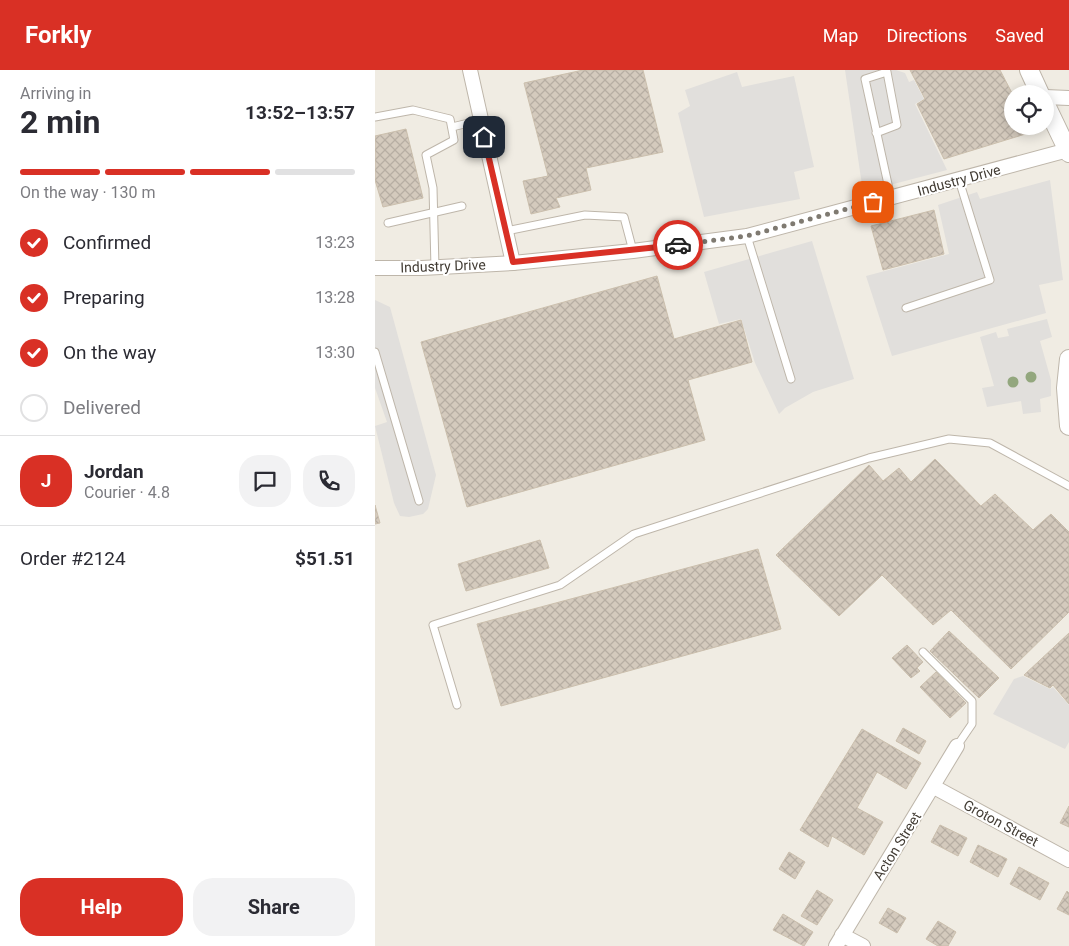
<!DOCTYPE html>
<html lang="en">
<head>
<meta charset="utf-8">
<style>
	body { margin:0; font-family:Roboto,sans-serif; background:#f2f2f3; color:#2b2b33; height:100vh; display:flex; flex-direction:column; font-size:19px; white-space:nowrap }
	* { box-sizing:border-box; margin:0 }
	p { font-size:16px; color:#7c7c81 }
	.icon { flex:none; width:28px; height:28px; fill:none; stroke:currentColor; stroke-width:2; stroke-linecap:round; stroke-linejoin:round }
	.map { position:relative; flex:1; overflow:hidden }
	.drawer { display:flex; flex-direction:column; background:#fff; width:375px }
	.drawer>* { flex:none }
	.fabs { position:absolute; left:629px; top:15px; display:grid; gap:10px }
	.fabs a { display:grid; place-items:center; width:50px; height:50px; border-radius:50%; background:#fff; box-shadow:0 2px 12px #0003; font-size:25px }
	.pin { position:absolute; display:grid; place-items:center; width:42px; height:42px; color:#fff; margin:-21px; border-radius:10px; box-shadow:0 2px 8px #0006 }
	.courier { position:absolute; display:grid; place-items:center; width:50px; height:50px; margin:-25px; border:4px solid #d93025; border-radius:50%; background:#fff; color:#222; box-shadow:0 1px 6px #0007 }
	.headline em { font-style:normal; font-weight:700 }
	.headline div { display:flex; flex-direction:column-reverse }
	.headline { display:flex; align-items:center; justify-content:space-between; height:85px; padding:0 20px }
	h1 { font-size:32px; font-weight:700; line-height:38px }
	.bar { display:grid; grid-template-columns:repeat(4,1fr); gap:8px 5px; align-content:center; height:60px; padding:0 20px }
	.bar i { height:6px; border-radius:4px; background:#e1e1e2 }
	.bar .active { background:#d93025 }
	.bar p { grid-column:span 4 }
	.line { display:flex; align-items:center; gap:12px; padding:0 20px; border-top:1px solid #e1e1e2 }
	.line div { flex:1 }
	.round { display:grid; place-items:center; flex:none; width:52px; height:52px; border-radius:20px; background:#f2f2f3 }
	ol { padding:0 20px; list-style:none }
	li { display:flex; align-items:center; gap:15px; height:55px }
	li p { margin-inline-start:auto }
	li .icon { padding:5px; border-radius:50%; background:#d93025; color:#fff; stroke-width:4 }
	li:last-child { color:#7c7c81 }
	li i { width:28px; height:28px; border:2px solid #e1e1e2; border-radius:50% }
	.cta { display:flex; gap:10px; margin-top:auto; padding:10px 20px }
	.cta a { flex:1; height:58px; border-radius:20px; background:#d93025; color:#fff; font-size:20px; font-weight:700; line-height:58px; text-align:center }
	.cta a+a { background:#f2f2f3; color:#2b2b33 }
	header { display:flex; align-items:center; gap:30px; box-sizing:border-box; height:70px; padding:0 25px; background:#d93025; color:#fff }
	header strong { font-size:24px }
	nav { display:flex; gap:28px; margin-inline-start:auto; font-size:18px }
	main { display:flex; flex:1; min-height:0 }
	.map>svg:first-child { display:block }
	.parking { fill:#e1dfdc }
	.building { fill:url(#building-cross-hatch); stroke:#cbbfad }
	.lines { fill:none; stroke-linecap:round; stroke-linejoin:round }
	.service-casing { stroke:#beb6aa; stroke-width:9 }
	.minor-casing { stroke:#beb6aa; stroke-width:16 }
	.tertiary-casing { stroke:#beb6aa; stroke-width:20 }
	.service { stroke:#fff; stroke-width:7 }
	.minor { stroke:#fff; stroke-width:14 }
	.tertiary { stroke:#fff; stroke-width:18 }
	.tree { fill:#93a77e }
	.done { stroke:#7f7a71; stroke-width:5; stroke-dasharray:0 9 }
	.route { stroke:#d93025; stroke-width:6 }
	.labels { text-anchor:middle; dominant-baseline:central; stroke-width:4; stroke-linejoin:round; paint-order:stroke }
	.street-label { font-size:14px; fill:#423c34; stroke:#fff }
</style>
</head>
<body>
<header>
<strong>Forkly</strong>
<nav><a>Map</a><a>Directions</a><a>Saved</a></nav>
</header>
<main>
<section class="drawer">
<div class="headline"><div><h1>2 min</h1><p>Arriving in</p></div><em>13:52–13:57</em></div>
<div class="bar"><i class="active"></i><i class="active"></i><i class="active"></i><i></i><p>On the way · 130 m</p></div>
<ol>
<li><svg class="icon" aria-label="check" viewBox="0 0 24 24"><path d="M5 12l5 5 9-10"/></svg>Confirmed<p>13:23</p></li>
<li><svg class="icon" aria-label="check" viewBox="0 0 24 24"><path d="M5 12l5 5 9-10"/></svg>Preparing<p>13:28</p></li>
<li><svg class="icon" aria-label="check" viewBox="0 0 24 24"><path d="M5 12l5 5 9-10"/></svg>On the way<p>13:30</p></li>
<li><i></i>Delivered</li>
</ol>
<div class="line" style="height:90px"><b class="round" style="background:#d93025;color:#fff">J</b><div><b>Jordan</b><p>Courier · 4.8</p></div><a class="round"><svg class="icon" aria-label="chat" viewBox="0 0 24 24"><path d="M4 5h16v11H9l-5 4z"/></svg></a><a class="round"><svg class="icon" aria-label="phone" viewBox="0 0 24 24"><path d="M5 4h4l2 5-3 2q2 4 5 5l2-3 5 2v4C11 20 4 13 5 4z"/></svg></a></div>
<div class="line" style="height:65px"><div>Order #2124</div><b>$51.51</b></div>
<div class="cta"><a>Help</a><a>Share</a></div>
</section>
<div class="map">
<svg width="694" height="876" viewBox="0 0 694 876">
	<defs>
		<pattern id="building-cross-hatch" width="8" height="8" patternUnits="userSpaceOnUse" patternTransform="scale(1.25)"><rect width="8" height="8" fill="#d4cabd"/><path d="M0 0l8 8M0 8l8-8" fill="none" stroke="#b7aea3"/></pattern>
	</defs>
	<rect width="100%" height="100%" fill="#f0ece3"/>
	<g class="parking">
		<polygon points="470,0 521,0 530,3 534,12 539,10 549,29 540,34 572,100 488,122"/>
		<polygon points="362,2 367,17 419,6 439,97 419,102 425,129 329,147 303,43 315,36 310,20"/>
		<polygon points="675,110 688,210 664,215 671,243 517,286 491,206 574,184 563,135 602,122 605,129"/>
		<polygon points="437,171 479,309 438,322 410,338 404,344 380,293 366,249 344,254 329,202"/>
		<polygon points="0,230 15,237 61,405 53,439 48,444 34,447 25,446 19,433 0,356 12,352 0,318"/>
		<polygon points="672,249 677,267 665,271 676,310 676,326 665,329 666,342 648,344 646,331 612,337 607,318 619,316 605,267 621,262 623,268 634,266 632,259"/>
		<polygon points="648,606 675,619 678,617 694,635 694,672 690,679 618,644 639,609"/>
	</g>
	<g class="building">
		<polygon points="208,0 268,0 288,82 211,98 216,120 181,128 185,137 156,144 148,111 173,106 149,13"/>
		<polygon points="535,0 625,0 638,25 638,56 654,56 657,62 569,89 542,34 550,29"/>
		<polygon points="31,59 48,128 8,137 0,110 0,66"/>
		<polygon points="559,140 569,184 508,200 496,156"/>
		<polygon points="282,206 299,269 366,250 377,292 313,310 330,370 92,437 46,272"/>
		<polygon points="560,389 606,436 620,424 658,460 676,444 694,462 694,542 636,599 576,540 558,555 507,505 464,546 401,485 494,395 508,411 524,398 536,412"/>
		<polygon points="0,435 5,453 0,454"/>
		<polygon points="165,470 174,498 91,521 83,494"/>
		<polygon points="383,479 406,559 126,636 102,554"/>
		<polygon points="574,561 624,608 604,628 555,581"/>
		<polygon points="694,563 694,634 678,615 675,618 649,605"/>
		<polygon points="532,575 548,592 542,598 545,601 536,608 517,588"/>
		<polygon points="561,602 591,633 575,648 545,617"/>
		<polygon points="528,658 551,671 544,684 521,671"/>
		<polygon points="487,659 546,693 531,719 502,702 482,738 508,752 489,785 457,766 453,777 425,760"/>
		<polygon points="694,736 694,757 685,753"/>
		<polygon points="565,755 592,768 583,786 556,772"/>
		<polygon points="603,775 632,789 623,807 595,792"/>
		<polygon points="414,782 430,792 420,809 404,799"/>
		<polygon points="644,797 674,813 665,830 635,814"/>
		<polygon points="442,820 458,830 442,855 426,846"/>
		<polygon points="692,821 694,823 694,845 682,839"/>
		<polygon points="513,838 531,848 522,863 504,853"/>
		<polygon points="408,844 438,862 429,876 398,860"/>
		<polygon points="563,851 581,862 573,876 563,876 551,869"/>
	</g>
	<g class="lines">
		<g class="service-casing">
			<g id="service">
				<polyline points="0,47 38,40 75,49 79,70 51,85 58,118 60,198"/>
				<polyline points="77,57 106,50"/>
				<polyline points="501,63 522,55 512,2 490,9 516,128"/>
				<polyline points="13,153 87,136"/>
				<polyline points="131,161 210,145 249,147 258,181"/>
				<polyline points="372,166 416,309"/>
				<polyline points="531,238 615,210 584,110"/>
				<polyline points="0,282 44,431"/>
				<polyline points="548,582 597,631 597,654 582,676"/>
				<polyline points="82,635 58,555 185,515 259,464 494,388 574,369 615,373 694,416"/>
			</g>
		</g>
		<g class="minor-casing">
			<g id="minor">
				<polyline points="95,0 138,193"/>
				<polyline points="670,27 694,28"/>
				<polyline points="0,198 47,198 138,193 258,181 372,166 693,80"/>
				<polyline points="559,717 694,790"/>
				<polyline points="467,865 488,876"/>
				<polyline points="461,876 582,676"/>
			</g>
		</g>
		<g class="tertiary-casing">
			<g id="tertiary">
				<polyline points="654,0 665,24"/>
				<polyline points="670,33 694,83"/>
				<polyline points="694,289 691,318 694,356"/>
			</g>
		</g>
		<use href="#service" class="service"/>
		<use href="#minor" class="minor"/>
		<use href="#tertiary" class="tertiary"/>
	</g>
	<g class="tree">
		<circle cx="656" cy="307" r="5.5"/>
		<circle cx="638" cy="312" r="5.5"/>
	</g>
	<g class="lines">
		<polyline class="done" points="303,175 372,166 498,132"/>
		<polyline class="route" points="109,67 138,192 303,175"/>
	</g>
	<g class="labels">
		<g class="street-label">
			<text transform="translate(584 110) rotate(-15)">Industry Drive</text>
			<text transform="translate(68 196) rotate(-2)">Industry Drive</text>
			<text transform="translate(626 753) rotate(28)">Groton Street</text>
			<text transform="translate(522 776) rotate(-58)">Acton Street</text>
		</g>
	</g>
</svg>
<div class="fabs">
<a><svg class="icon" aria-label="locate" viewBox="0 0 24 24"><circle cx="12" cy="12" r="6"/><path d="M12 2v4M12 18v4M2 12h4M18 12h4"/></svg></a>
</div>
<div class="pin" style="left:498px;top:132px;background:#ea580c"><svg class="icon" aria-label="bag" viewBox="0 0 24 24"><path d="M5 8h14l-1 12H6zM9 8a3 3 0 0 1 6 0"/></svg></div>
<div class="pin" style="left:109px;top:67px;background:#1f2937"><svg class="icon" aria-label="home" viewBox="0 0 24 24"><path d="M3 11l9-7 9 7M6 9v11h12V9"/></svg></div>
<div class="courier" style="left:303px;top:175px"><svg class="icon" aria-label="car" viewBox="0 0 24 24"><path d="M5 17H2v-5l4-1 3-4h7l3 4 3 1v5h-3M9 17h6M6 11h13"/><circle cx="7" cy="17" r="2"/><circle cx="17" cy="17" r="2"/></svg></div>
</div>
</main>
</body>
</html>
